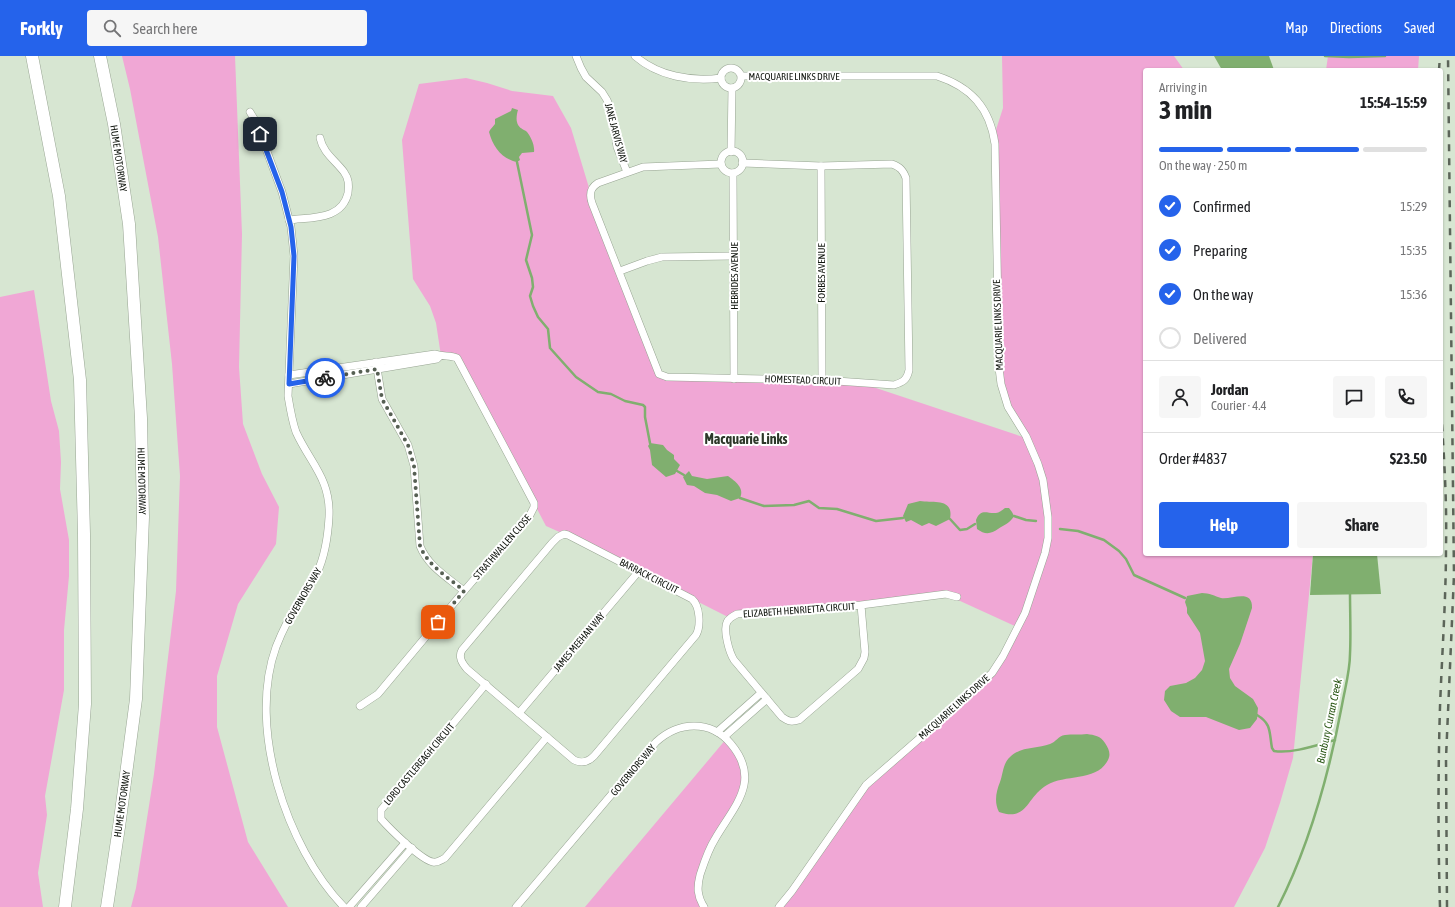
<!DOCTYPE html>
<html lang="en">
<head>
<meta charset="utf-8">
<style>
	body { margin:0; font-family:"Asap Condensed",sans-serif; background:#f6f6f6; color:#202124; height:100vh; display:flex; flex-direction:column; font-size:15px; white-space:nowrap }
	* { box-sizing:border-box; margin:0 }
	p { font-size:13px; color:#757577 }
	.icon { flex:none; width:22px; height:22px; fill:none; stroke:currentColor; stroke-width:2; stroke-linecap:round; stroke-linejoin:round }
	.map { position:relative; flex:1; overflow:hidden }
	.details { position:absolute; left:1143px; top:12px; width:300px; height:488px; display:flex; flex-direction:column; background:#fff; border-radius:4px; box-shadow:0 1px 3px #0004 }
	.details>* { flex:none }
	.pin { position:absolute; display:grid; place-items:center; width:34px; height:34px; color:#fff; margin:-17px; border-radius:8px; box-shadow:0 2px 6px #0006 }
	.courier { position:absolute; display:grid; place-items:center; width:40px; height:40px; margin:-20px; border:3px solid #2563eb; border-radius:50%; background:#fff; color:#222; box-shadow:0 1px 5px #0007 }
	.head em { font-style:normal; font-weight:700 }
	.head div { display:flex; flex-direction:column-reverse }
	.head { display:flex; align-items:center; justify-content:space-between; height:68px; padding:0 16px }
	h1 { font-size:26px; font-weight:700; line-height:30px }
	.bar { display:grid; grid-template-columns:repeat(4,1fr); gap:6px 4px; align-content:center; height:48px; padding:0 16px }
	.bar i { height:5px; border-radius:3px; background:#e0e0e0 }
	.bar .on { background:#2563eb }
	.bar p { grid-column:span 4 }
	.line { display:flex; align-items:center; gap:10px; padding:0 16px; border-top:1px solid #e0e0e0 }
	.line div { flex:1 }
	.round { display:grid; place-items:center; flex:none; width:42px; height:42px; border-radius:4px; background:#f6f6f6 }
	ol { padding:0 16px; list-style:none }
	li { display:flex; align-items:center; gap:12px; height:44px }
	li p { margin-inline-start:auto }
	li .icon { padding:4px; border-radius:50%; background:#2563eb; color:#fff; stroke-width:4 }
	li:last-child { color:#757577 }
	li i { width:22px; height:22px; border:2px solid #e0e0e0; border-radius:50% }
	.primary-button { display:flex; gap:8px; margin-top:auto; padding:8px 16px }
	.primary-button a { flex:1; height:46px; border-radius:4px; background:#2563eb; color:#fff; font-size:16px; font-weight:700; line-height:46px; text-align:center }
	.primary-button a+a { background:#f6f6f6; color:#202124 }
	header { display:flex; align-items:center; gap:24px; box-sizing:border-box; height:56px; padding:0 20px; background:#2563eb; color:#fff }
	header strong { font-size:19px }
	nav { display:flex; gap:22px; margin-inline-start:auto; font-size:14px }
	.search { width:280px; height:36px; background:#f6f6f6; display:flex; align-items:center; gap:10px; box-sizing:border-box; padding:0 14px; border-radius:4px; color:#757577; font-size:15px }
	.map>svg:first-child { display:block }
	.green { fill:#f0a7d5 }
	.water { fill:#80af6f }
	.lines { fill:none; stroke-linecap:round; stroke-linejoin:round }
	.stream { stroke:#80af6f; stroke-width:2.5 }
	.street-casing { stroke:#97a492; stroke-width:8 }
	.highway-casing { stroke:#97a492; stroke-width:13 }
	.street { stroke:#fff; stroke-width:7 }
	.highway { stroke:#fff; stroke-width:12 }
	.rail { stroke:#5c6559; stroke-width:2.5; stroke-dasharray:7 7; stroke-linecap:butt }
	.done { stroke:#565f53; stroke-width:4; stroke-dasharray:0 7.2 }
	.route { stroke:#2563eb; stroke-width:5 }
	.labels { text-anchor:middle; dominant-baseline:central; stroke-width:4; stroke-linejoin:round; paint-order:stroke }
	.street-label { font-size:10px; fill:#11160f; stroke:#fff }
	.water-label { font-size:11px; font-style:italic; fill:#265310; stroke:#fff }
	.district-label { font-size:14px; font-weight:bold; fill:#2d3829; stroke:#fff }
</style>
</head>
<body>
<header>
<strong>Forkly</strong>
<div class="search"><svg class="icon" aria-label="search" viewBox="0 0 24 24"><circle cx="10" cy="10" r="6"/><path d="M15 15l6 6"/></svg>Search here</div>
<nav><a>Map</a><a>Directions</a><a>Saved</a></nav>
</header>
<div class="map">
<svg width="1455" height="851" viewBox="0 0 1455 851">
	<rect width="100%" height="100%" fill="#d7e6d2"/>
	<g class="green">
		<polygon points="122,0 235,0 242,178 239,311 243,368 262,418 279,451 276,488 238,548 217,620 217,671 248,786 288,851 131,851 136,832 154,718 176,535 180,420 172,308 158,181 130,33"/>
		<polygon points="1002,0 1174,0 1184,14 1145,14 1145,498 1313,498 1293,702 1280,747 1265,792 1234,851 779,851 866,729 991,619 1017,571 947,539 730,562 564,478 546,470 458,303 441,300 436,267 430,250 413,223 402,84 419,28 466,22 487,27 512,35 553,40 571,72 590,135 658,318 861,327 1026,382 1008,350 1001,328 994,80 1003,52"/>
		<polygon points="1328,0 1419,0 1418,14 1326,14"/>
		<polygon points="34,234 51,345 59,375 61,406 60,433 69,484 69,520 64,574 64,634 45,740 47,759 38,817 43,851 0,851 0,241"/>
		<polygon points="727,682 737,694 746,723 707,798 698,837 704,851 585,851"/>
	</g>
	<g class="water">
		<polygon points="1214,0 1269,0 1274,14 1222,14"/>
		<path d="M512 52 518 54C517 57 516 63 517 66 518 71 522 73 526 75 531 80 535 90 534 96L522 97 519 101 520 104 517 106C502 103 493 91 489 76L490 74 495 68V63L511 55Z"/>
		<polygon points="650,387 663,389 667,394 674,399 674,403 680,409 675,418 666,421 652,409 650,394 648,390"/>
		<path d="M689 415 692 420 707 423 728 420C735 425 745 432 740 442L731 445 717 439 705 437 694 430 687 429 683 421Z"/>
		<path d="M920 445C934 447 954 442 950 463L936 470 929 467 922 470 911 464 906 466 903 460 908 448Z"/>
		<path d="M1005 452H1009L1012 456 1014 460C1010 467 1004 469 998 473 991 478 985 479 977 473L976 464C981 452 987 458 996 457 999 457 1002 454 1005 452Z"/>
		<polygon points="1313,498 1377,498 1381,538 1310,539"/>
		<path d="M1202 537C1209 537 1215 540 1221 542 1231 544 1253 532 1252 552L1240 588 1229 613 1230 622 1235 630 1253 643 1258 652 1257 663 1250 672 1239 674 1206 661H1180L1171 655 1164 644 1165 635 1170 630 1186 627 1195 622 1202 614 1205 605 1200 577 1187 557V552L1185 546 1187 540Z"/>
		<path d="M1087 678C1094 679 1101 680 1105 687 1109 693 1111 698 1108 704 1097 726 1065 718 1047 729 1026 741 1028 766 999 756 994 746 996 736 1000 726 1003 718 1003 707 1010 701 1021 690 1037 693 1050 688 1056 686 1058 680 1065 679 1072 678 1080 679 1087 678Z"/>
	</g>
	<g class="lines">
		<g class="stream">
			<polyline points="1325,0 1349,1 1385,0"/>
			<polyline points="517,106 532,179 526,204 532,222 533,231 530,240 533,250 538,261 548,273 550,292 576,321 598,336 611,338 625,345 643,349 645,351 645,361 650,387"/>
			<polyline points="677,415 684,419"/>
			<polyline points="740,442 764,450 794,449 809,445 819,452 837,453 876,465 903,462"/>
			<polyline points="1014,460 1026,464 1036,465"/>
			<polyline points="950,463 960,474 967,473 975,468"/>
			<polyline points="1060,473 1078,475 1104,484 1119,495 1126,503 1134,519 1185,542"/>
			<path d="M1257 659C1272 668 1269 676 1272 692L1274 695C1292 698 1317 689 1335 684"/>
			<path d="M1278 851C1310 788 1329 718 1342 649 1345 632 1350 615 1350 598 1351 578 1350 557 1350 537"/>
		</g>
		<g class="street-casing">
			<g id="street">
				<polyline points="576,0 581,12 586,21 602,36 607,44 612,56 617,91 627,116"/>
				<path d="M635 0C658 20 691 26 721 22"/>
				<circle cx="731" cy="22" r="10"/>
				<path d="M742 20H937C971 31 990 52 995 88L999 312 1001 328 1008 351 1026 380 1038 408 1043 424 1048 461V482L1045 497 1025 557 1003 600 992 617 952 654 866 729 792 835 779 851"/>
				<path d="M250 56 256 66 282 136 291 171 294 200 288 340C290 352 292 365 296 376 310 407 331 423 329 461 328 479 324 502 317 517 313 525 307 533 302 540 292 556 283 573 276 591 247 671 286 791 344 851"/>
				<circle cx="732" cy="106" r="11"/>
				<polyline points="731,96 732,32"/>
				<path d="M721 108 643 111 598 127C590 132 589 138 592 147L659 318 667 321 822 324 894 329C903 326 907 324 909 314L906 122C903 114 900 111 892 108L821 110 742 107"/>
				<polyline points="821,110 822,324"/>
				<polyline points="733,117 734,323"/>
				<path d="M289 164C312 161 342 164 348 137 349 129 349 123 344 116 335 104 323 97 320 82"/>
				<polyline points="620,215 647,205 662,201 733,200"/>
				<path d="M376 306 382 343 408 389 414 410 420 490C428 510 447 521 464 535"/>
				<path d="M289 319 435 298C443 301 450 299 457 302L534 447V451L530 459 464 535 378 638 360 650"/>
				<polyline points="289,328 437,303 440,300"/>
				<path d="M564 478 568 479 692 543C700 550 701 570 696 579L594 700C588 706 582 708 574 704L467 613C462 607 458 601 462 594L552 487 558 481Z"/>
				<path d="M861 549 737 558C733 560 729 562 727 566 723 574 729 596 734 604L782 661C789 666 792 666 799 664L858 613 864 602 865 596 861 549 946 538 957 541"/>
				<path d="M486 628 381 754V763C390 773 421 804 433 806 438 807 441 804 445 802L547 681"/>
				<polyline points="519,657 639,515"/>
				<polyline points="717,676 761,637"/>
				<polyline points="725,680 767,643"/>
				<polyline points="349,851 405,787"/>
				<polyline points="361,851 412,792"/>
				<path d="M516 851 656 686C667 676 679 670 694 670 709 670 722 677 731 688 762 725 734 750 715 783 708 794 704 807 700 819 697 831 697 840 704 851"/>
			</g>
		</g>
		<g class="highway-casing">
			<g id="highway">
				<polyline points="32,0 59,140 80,324 84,478 85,648 77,753 65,851"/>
				<path id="s1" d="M100 0 114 68 129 168 141 362 143 461 136 643 119 771 107 851"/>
			</g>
		</g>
		<use href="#street" class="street"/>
		<use href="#highway" class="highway"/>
		<g class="rail">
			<polyline points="1439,14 1440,0"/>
			<path d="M1440 851C1438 784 1438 718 1440 651 1442 597 1446 544 1446 490 1447 445 1444 400 1441 354"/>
			<polyline points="1447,851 1446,702 1454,519 1448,0"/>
		</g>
	</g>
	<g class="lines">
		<path class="done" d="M325 322 377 313 382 343 408 389 414 410 420 490C428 510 448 521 464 535L438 566"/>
		<polyline class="route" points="260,78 282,136 291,171 294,200 289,328 325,322"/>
	</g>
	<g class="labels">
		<g class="street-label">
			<text x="794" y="20">MACQUARIE LINKS DRIVE</text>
			<text transform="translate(616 77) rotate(75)">JANE JARVIS WAY</text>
			<text stroke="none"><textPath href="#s1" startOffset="104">HUME MOTORWAY</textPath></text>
			<text transform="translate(821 217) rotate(-90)">FORBES AVENUE</text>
			<text transform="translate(734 220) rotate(-90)">HEBRIDES AVENUE</text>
			<text transform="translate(998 269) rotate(-92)">MACQUARIE LINKS DRIVE</text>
			<text transform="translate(803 324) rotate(2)">HOMESTEAD CIRCUIT</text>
			<text stroke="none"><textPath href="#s1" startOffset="428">HUME MOTORWAY</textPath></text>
			<text transform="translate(502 491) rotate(-49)">STRATHWALLEN CLOSE</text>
			<text transform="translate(649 520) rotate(27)">BARRACK CIRCUIT</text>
			<text transform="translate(303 540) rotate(-60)">GOVERNORS WAY</text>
			<text transform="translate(799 554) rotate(-4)">ELIZABETH HENRIETTA CIRCUIT</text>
			<text transform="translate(579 586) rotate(-50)">JAMES MEEHAN WAY</text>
			<text transform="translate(954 651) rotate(-42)">MACQUARIE LINKS DRIVE</text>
			<text transform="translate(419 708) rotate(-50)">LORD CASTLEREAGH CIRCUIT</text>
			<text transform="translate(633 714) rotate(-50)">GOVERNORS WAY</text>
			<text transform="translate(122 748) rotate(-82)">HUME MOTORWAY</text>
		</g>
		<g class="water-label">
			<text transform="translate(1329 665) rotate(-78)">Bunbury Curran Creek</text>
		</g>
		<g class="district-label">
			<text x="746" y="383">Macquarie Links</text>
		</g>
	</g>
</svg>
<div class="pin" style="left:438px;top:566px;background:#ea580c"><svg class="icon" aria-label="bag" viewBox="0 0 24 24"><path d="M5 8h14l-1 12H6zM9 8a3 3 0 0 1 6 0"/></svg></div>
<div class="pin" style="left:260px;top:78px;background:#1f2937"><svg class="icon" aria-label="home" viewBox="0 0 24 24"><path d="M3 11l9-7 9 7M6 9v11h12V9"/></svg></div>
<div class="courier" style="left:325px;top:322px"><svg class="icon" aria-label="bike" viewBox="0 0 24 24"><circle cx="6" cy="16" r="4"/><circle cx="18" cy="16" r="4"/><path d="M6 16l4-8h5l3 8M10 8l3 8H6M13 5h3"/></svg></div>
<section class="details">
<div class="head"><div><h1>3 min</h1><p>Arriving in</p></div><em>15:54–15:59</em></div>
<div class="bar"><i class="on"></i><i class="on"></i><i class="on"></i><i></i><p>On the way · 250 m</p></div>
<ol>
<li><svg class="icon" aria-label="check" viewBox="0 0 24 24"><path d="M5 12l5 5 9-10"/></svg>Confirmed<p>15:29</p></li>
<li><svg class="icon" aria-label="check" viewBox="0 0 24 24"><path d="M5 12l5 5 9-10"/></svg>Preparing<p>15:35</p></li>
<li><svg class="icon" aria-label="check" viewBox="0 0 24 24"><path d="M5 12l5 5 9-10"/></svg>On the way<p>15:36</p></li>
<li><i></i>Delivered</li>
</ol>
<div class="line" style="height:72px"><a class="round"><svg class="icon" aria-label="person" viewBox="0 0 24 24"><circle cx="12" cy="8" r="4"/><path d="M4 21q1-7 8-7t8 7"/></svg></a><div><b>Jordan</b><p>Courier · 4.4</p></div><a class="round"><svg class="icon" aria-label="chat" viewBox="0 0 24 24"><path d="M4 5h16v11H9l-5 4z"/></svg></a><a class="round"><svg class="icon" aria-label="phone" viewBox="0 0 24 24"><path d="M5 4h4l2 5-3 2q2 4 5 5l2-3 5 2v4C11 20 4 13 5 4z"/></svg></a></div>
<div class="line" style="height:52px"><div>Order #4837</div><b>$23.50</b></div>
<div class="primary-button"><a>Help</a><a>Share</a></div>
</section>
</div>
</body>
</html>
